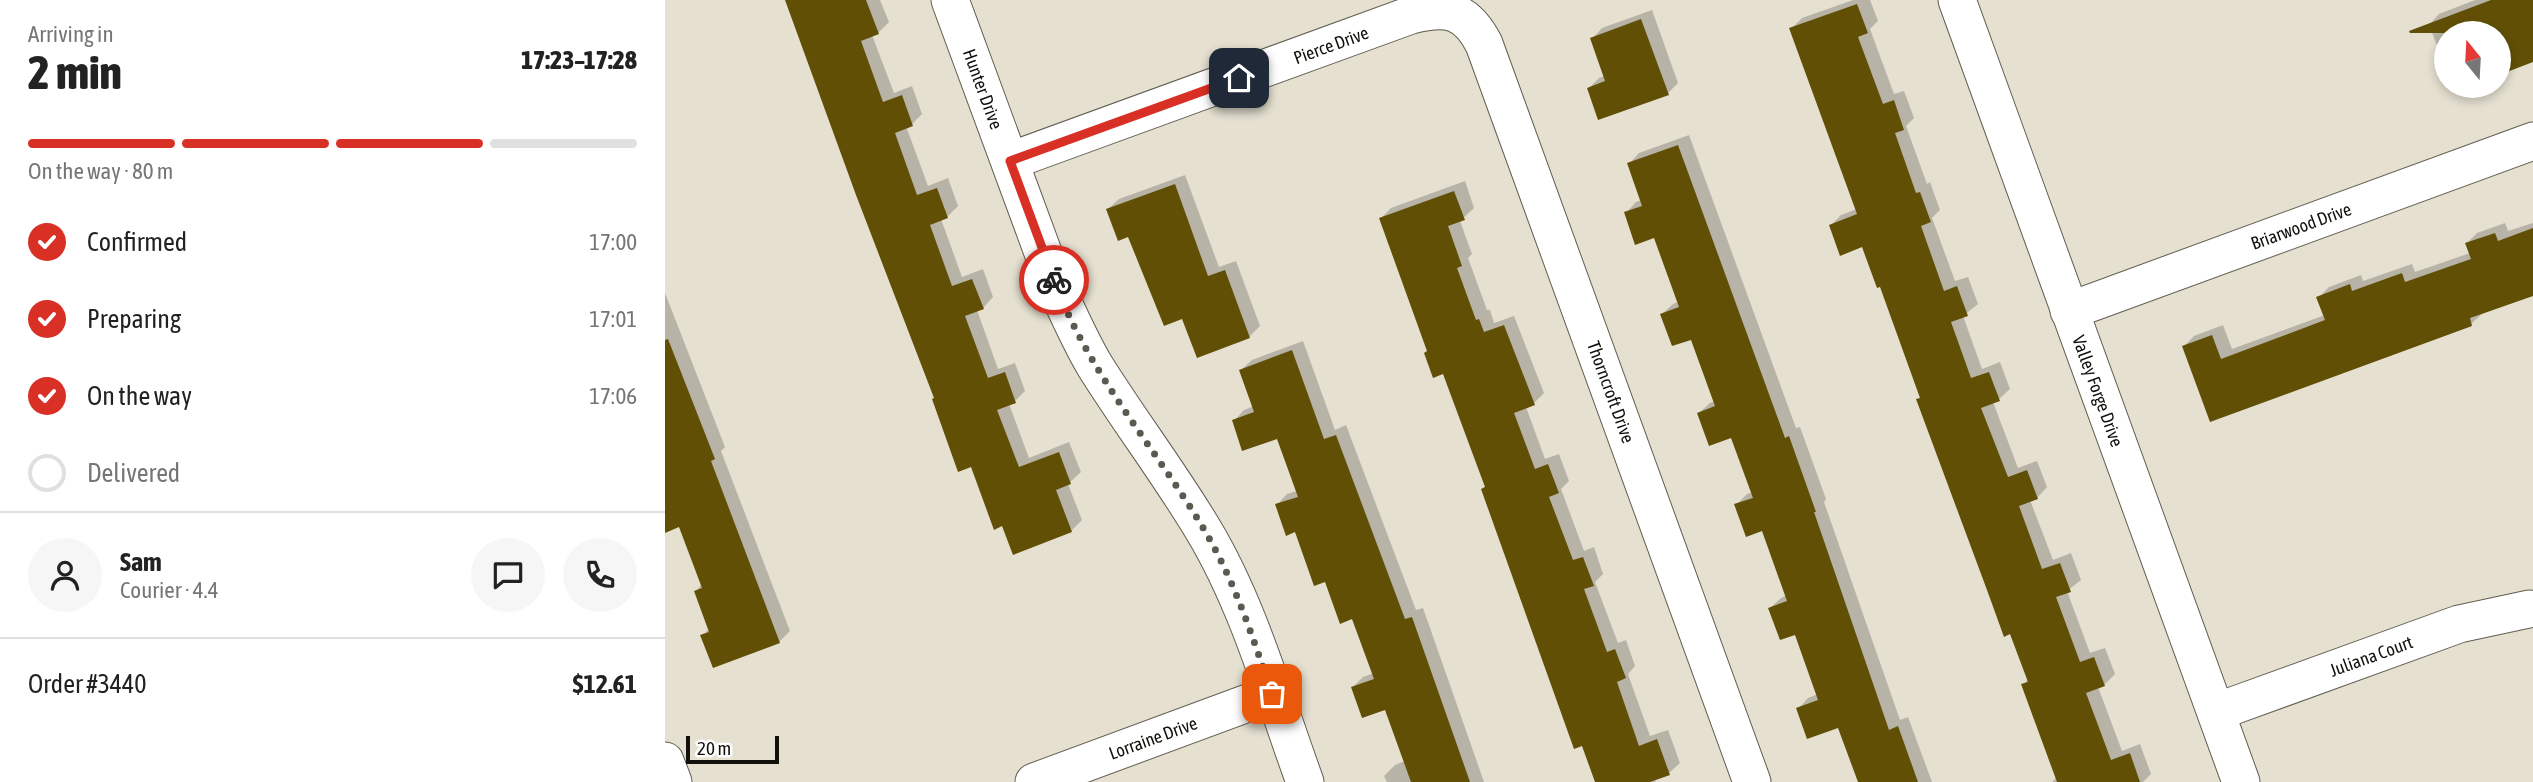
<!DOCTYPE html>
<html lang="en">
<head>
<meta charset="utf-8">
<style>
	body { margin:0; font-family:"Asap Condensed",sans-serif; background:#f6f6f6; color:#222; height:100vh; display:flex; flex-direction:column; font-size:26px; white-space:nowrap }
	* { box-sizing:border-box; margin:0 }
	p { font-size:23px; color:#767676 }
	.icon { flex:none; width:38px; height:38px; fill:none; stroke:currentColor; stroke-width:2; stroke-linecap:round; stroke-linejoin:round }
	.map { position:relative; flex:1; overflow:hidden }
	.details { display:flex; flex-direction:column; background:#fff; width:665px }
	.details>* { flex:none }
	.needle { width:46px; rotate:342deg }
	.controls { position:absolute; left:1769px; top:21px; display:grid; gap:14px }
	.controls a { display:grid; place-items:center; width:77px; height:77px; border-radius:50%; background:#fff; box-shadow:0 4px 10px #0003; font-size:35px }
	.scale { position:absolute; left:21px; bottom:18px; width:93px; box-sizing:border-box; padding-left:7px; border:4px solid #12100b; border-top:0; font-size:19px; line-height:24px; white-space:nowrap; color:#12100b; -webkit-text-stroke:5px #fff; paint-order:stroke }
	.pin { position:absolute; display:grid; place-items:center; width:60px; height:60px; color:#fff; margin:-30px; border-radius:14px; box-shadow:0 4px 10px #0006 }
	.courier { position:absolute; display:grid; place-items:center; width:70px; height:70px; margin:-35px; border:5px solid #d93025; border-radius:50%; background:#fff; color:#222; box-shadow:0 2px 9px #0007 }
	.head em { font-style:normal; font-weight:800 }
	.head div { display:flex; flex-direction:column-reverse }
	.head { display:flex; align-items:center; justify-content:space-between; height:119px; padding:0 28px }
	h1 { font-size:46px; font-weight:800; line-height:52px }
	.bar { display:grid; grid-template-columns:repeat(4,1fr); gap:10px 7px; align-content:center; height:84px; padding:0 28px }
	.bar i { height:9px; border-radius:5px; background:#e0e0e0 }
	.bar .on { background:#d93025 }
	.bar p { grid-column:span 4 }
	.line { display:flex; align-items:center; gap:18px; padding:0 28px; border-top:2px solid #e0e0e0 }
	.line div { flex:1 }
	.round { display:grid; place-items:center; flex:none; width:74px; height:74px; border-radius:37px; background:#f6f6f6 }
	ol { padding:0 28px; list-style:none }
	li { display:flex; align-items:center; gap:21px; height:77px }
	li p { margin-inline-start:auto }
	li .icon { padding:7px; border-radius:50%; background:#d93025; color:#fff; stroke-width:4 }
	li:last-child { color:#767676 }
	li i { width:38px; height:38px; border:4px solid #e0e0e0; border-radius:50% }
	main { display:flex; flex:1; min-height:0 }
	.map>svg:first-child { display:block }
	.shadow { fill:#0003 }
	.building { fill:#614f05 }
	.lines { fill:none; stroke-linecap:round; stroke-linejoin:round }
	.street-casing { stroke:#615d50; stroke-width:39 }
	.street { stroke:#fff; stroke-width:37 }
	.done { stroke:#5c5950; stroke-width:7; stroke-dasharray:0 12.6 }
	.route { stroke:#d93025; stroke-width:9 }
	.labels { text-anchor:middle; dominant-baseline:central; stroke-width:7; stroke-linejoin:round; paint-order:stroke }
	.street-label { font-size:18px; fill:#12100b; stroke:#fff }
</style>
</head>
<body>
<main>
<section class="details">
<div class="head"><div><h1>2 min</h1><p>Arriving in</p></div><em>17:23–17:28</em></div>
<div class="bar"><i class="on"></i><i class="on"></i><i class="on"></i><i></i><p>On the way · 80 m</p></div>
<ol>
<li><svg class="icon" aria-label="check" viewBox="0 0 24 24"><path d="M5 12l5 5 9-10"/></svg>Confirmed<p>17:00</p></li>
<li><svg class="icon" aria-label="check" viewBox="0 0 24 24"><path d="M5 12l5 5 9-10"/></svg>Preparing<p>17:01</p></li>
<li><svg class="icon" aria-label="check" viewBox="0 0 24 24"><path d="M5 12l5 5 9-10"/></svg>On the way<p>17:06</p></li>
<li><i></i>Delivered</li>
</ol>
<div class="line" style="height:126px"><a class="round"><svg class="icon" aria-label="person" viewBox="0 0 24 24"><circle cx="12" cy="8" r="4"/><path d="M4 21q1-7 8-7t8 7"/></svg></a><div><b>Sam</b><p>Courier · 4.4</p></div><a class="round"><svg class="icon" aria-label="chat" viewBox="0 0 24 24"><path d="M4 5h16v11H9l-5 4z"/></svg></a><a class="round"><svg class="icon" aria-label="phone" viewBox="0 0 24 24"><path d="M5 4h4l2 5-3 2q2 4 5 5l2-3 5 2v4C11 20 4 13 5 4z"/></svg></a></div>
<div class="line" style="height:91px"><div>Order #3440</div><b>$12.61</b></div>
</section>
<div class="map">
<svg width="1868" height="782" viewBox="0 0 1868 782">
	<rect width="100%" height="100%" fill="#e5e0d0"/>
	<g class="shadow">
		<polygon points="122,0 215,0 224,22 213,33 207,35 229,93 247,86 257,114 247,124 241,126 263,186 283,178 293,206 282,217 276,219 297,277 318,269 328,297 318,308 312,310 333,369 350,363 360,391 350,401 344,404 364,458 404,442 416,472 403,484 417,520 406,531 338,524 270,398"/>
		<polygon points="1188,0 1205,0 1213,21 1205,29 1229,94 1239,91 1249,118 1241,126 1262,184 1265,182 1275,210 1267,218 1290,281 1303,277 1313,304 1298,316 1317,369 1335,362 1345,389 1334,399 1328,402 1353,468 1372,461 1382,487 1372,498 1365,500 1388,560 1406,553 1416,580 1402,591 1425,653 1440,648 1450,674 1439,685 1433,687 1457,751 1475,744 1486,774 1478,782 1387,782 1392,777 1358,685 1363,679 1253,400 1256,396 1216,285 1198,245 1166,225 1176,215 1192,209 1126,29 1137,18"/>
		<polygon points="1810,0 1868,0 1868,55 1834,73 1834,33 1782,33 1782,71 1764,25 1774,14"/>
		<polygon points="987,10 1013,83 1003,93 924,88 934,78 940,76 927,39 937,28"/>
		<polygon points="1024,135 1131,428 1135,427 1161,499 1159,502 1235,720 1243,717 1267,782 1194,782 1174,725 1133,709 1143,698 1153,694 1131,633 1105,608 1116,598 1122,595 1098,529 1071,505 1082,494 1088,492 1067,435 1034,413 1045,403 1050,401 1027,337 997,314 1008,304 1013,302 990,236 961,213 971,202 977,200 964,164 974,153"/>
		<polygon points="520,175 554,267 571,261 595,326 584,337 518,317 464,235 443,209 454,199"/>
		<polygon points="800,181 809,208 795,221 807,254 803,258 822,310 825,310 829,323 849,316 879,393 869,403 861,407 880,459 894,454 904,481 896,489 919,551 929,547 938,574 930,582 953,643 961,640 970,666 963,674 985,736 1003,730 1015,763 1004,773 989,779 991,782 932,782 818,489 821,486 779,372 764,350 716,218 726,208"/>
		<polygon points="1840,223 1843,231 1868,223 1868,295 1817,314 1806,324 1546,419 1519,346 1529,336 1558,325 1567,349 1660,315 1653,298 1664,287 1696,275 1698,281 1747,264 1750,272 1805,253 1802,243 1812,233"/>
		<polygon points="0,293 60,447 56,451 125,631 114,642 37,636 45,628 31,591 37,584 15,525 0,531"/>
		<polygon points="638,341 670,430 681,425 751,610 758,608 819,782 722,782 719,776 730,765 740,761 721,708 688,687 698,677 709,673 688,617 612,505 622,494 632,491 613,437 569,421 579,410 589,406 576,370 587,360"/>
	</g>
	<g class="building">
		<polygon points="120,0 201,0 214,34 196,41 218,102 237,95 248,126 230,133 252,195 272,188 283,218 265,225 287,286 307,279 319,309 300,316 323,378 340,372 351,403 332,410 354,467 394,452 406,484 391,490 407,532 348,555 337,526 329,530 306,467 293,472 267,399 269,398 191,195"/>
		<polygon points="1826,0 1868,0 1868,62 1834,75 1834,33 1745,33 1744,31"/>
		<polygon points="1192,4 1203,33 1193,37 1218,104 1229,100 1239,130 1230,133 1251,193 1255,192 1266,222 1256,226 1279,291 1292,286 1303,316 1286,322 1306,378 1324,372 1335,401 1316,408 1343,477 1362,470 1373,499 1354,506 1377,569 1395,563 1406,592 1391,597 1415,662 1429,657 1440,686 1421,693 1446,760 1465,753 1475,782 1392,782 1356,684 1363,682 1345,634 1339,637 1322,590 1251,399 1255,398 1215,287 1212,288 1197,247 1175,256 1164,225 1192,214 1124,28"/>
		<polygon points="976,19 1004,95 933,120 922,88 940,81 925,38"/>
		<polygon points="1013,145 1120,438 1124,436 1151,512 1149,512 1224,730 1233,726 1253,782 1193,782 1173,728 1142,739 1131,708 1153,700 1130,635 1115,640 1103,608 1122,601 1097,531 1081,537 1069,504 1088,498 1066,438 1044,446 1032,413 1050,406 1026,340 1007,346 995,314 1014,307 989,238 970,245 959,212 977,206 962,163"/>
		<polygon points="510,184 543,276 560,270 585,338 532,358 517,319 499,326 463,237 453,241 441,209"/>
		<polygon points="789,191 800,220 783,226 797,266 792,268 811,320 814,319 819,332 839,325 870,405 849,413 870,469 883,464 894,493 884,497 908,560 918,557 929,586 919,589 942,652 950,649 961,678 952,682 974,746 992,739 1005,775 985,782 930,782 917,746 909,749 816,489 820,487 778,374 768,378 759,353 762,351 714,218"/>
		<polygon points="1868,228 1868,296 1805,318 1807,326 1545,422 1517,346 1547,335 1556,359 1660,320 1651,297 1685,284 1687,291 1737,273 1740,282 1806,259 1800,243 1830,233 1833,241"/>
		<polygon points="3,339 50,459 46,461 115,643 48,668 35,635 44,632 29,591 37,588 14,527 0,533 0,340"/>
		<polygon points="627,350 659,439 671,435 740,619 747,617 805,782 746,782 720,710 697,718 686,687 709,679 687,619 675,624 660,582 649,586 630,532 621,536 610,504 633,497 612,439 577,451 567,420 589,412 574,370"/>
	</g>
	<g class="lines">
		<g class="street-casing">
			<g id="street">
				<path d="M285 0 390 285C403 313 415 341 430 366 465 422 505 474 539 531 584 606 610 700 640 782"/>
				<polyline points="1292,0 1576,782"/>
				<path d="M345 161 746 15C782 6 801 9 819 44L1087 782"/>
				<polyline points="1404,311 1868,141"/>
				<polyline points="1551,712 1794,624 1864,609"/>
				<polyline points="0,761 8,782"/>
				<polyline points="369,782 607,694"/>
			</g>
		</g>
		<use href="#street" class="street"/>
	</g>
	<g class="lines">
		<path class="done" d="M389 280C423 373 490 447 540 531 570 582 588 638 607 694"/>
		<polyline class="route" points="389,280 345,161 574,78"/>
	</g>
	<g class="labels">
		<g class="street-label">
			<text transform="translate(666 45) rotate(-20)">Pierce Drive</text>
			<text transform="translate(318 89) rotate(70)">Hunter Drive</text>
			<text transform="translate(1636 226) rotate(-20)">Briarwood Drive</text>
			<text transform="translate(1433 391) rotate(70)">Valley Forge Drive</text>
			<text transform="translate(946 392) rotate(70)">Thorncroft Drive</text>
			<text transform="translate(1706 656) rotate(-20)">Juliana Court</text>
			<text transform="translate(488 738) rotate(-20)">Lorraine Drive</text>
		</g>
	</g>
</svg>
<div class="controls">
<a><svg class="needle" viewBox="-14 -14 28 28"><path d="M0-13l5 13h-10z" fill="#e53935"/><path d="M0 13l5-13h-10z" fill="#767676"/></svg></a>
</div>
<div class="scale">20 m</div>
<div class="pin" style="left:607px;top:694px;background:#ea580c"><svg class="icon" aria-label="bag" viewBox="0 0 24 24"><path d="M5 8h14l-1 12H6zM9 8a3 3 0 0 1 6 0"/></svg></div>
<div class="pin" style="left:574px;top:78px;background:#1f2937"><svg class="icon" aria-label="home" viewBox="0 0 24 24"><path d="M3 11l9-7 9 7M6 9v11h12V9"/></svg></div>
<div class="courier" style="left:389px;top:280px"><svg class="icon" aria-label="bike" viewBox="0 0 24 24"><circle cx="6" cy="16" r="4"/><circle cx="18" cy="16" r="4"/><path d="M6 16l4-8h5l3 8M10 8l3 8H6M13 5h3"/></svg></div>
</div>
</main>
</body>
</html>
